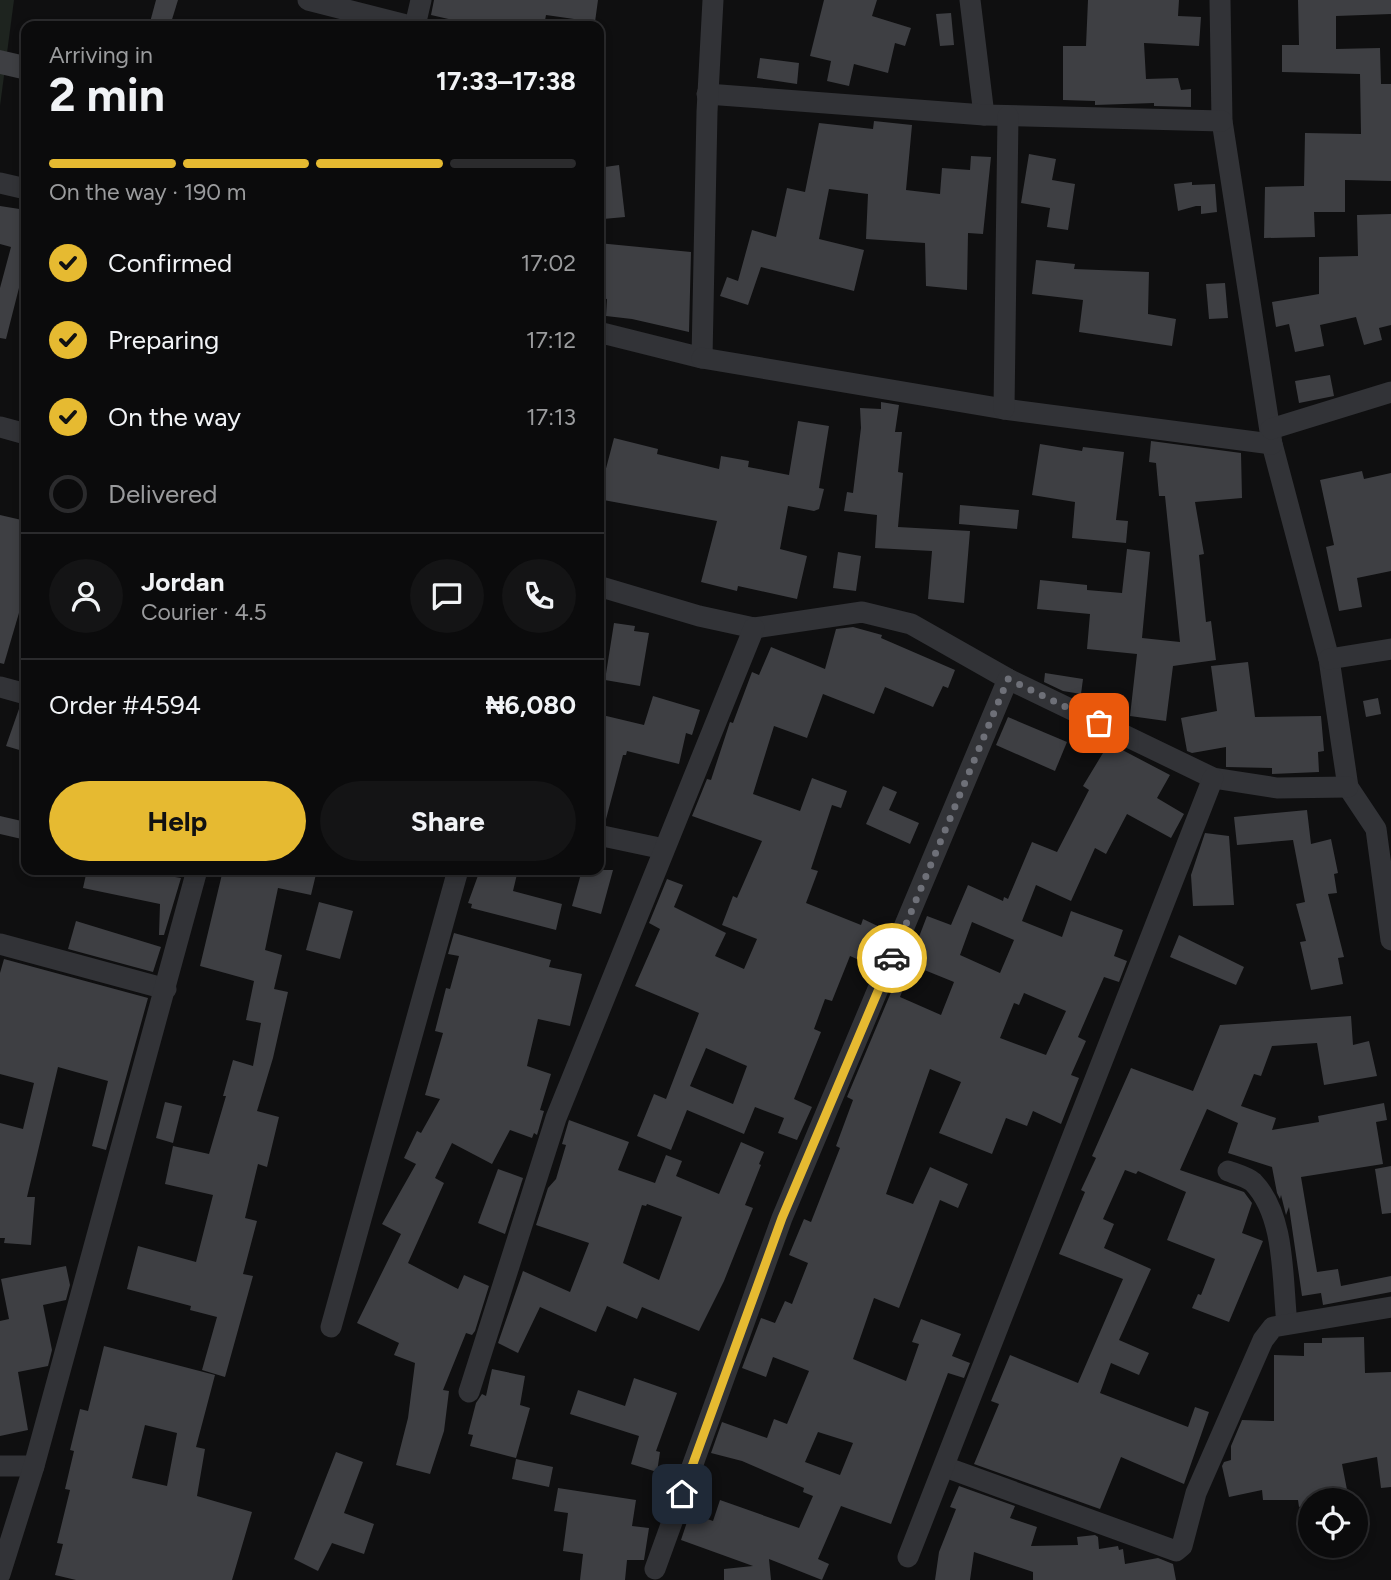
<!DOCTYPE html>
<html lang="en">
<head>
<meta charset="utf-8">
<style>
	body { margin:0; font-family:Figtree,sans-serif; background:#141415; color:#f1f3f6; height:100vh; display:flex; flex-direction:column; font-size:26px; white-space:nowrap }
	* { box-sizing:border-box; margin:0 }
	p { font-size:23px; color:#9a9b9d }
	.icon { flex:none; width:38px; height:38px; fill:none; stroke:currentColor; stroke-width:2; stroke-linecap:round; stroke-linejoin:round }
	.map { position:relative; flex:1; overflow:hidden }
	.side { position:absolute; left:21px; top:21px; width:583px; height:854px; display:flex; flex-direction:column; background:#0b0b0c; border-radius:14px; box-shadow:0 4px 10px #0003,0 0 0 2px #2b2b2d }
	.side>* { flex:none }
	.fabs { position:absolute; left:1298px; top:1488px; display:grid; gap:14px }
	.fabs a { display:grid; place-items:center; width:70px; height:70px; border-radius:50%; background:#0b0b0c; box-shadow:0 4px 10px #0003,0 0 0 2px #2b2b2d; font-size:35px }
	.pin { position:absolute; display:grid; place-items:center; width:60px; height:60px; color:#fff; margin:-30px; border-radius:14px; box-shadow:0 4px 10px #0006 }
	.courier { position:absolute; display:grid; place-items:center; width:70px; height:70px; margin:-35px; border:5px solid #e6ba31; border-radius:50%; background:#fff; color:#222; box-shadow:0 2px 9px #0007 }
	.overview em { font-style:normal; font-weight:700 }
	.overview div { display:flex; flex-direction:column-reverse }
	.overview { display:flex; align-items:center; justify-content:space-between; height:119px; padding:0 28px }
	h1 { font-size:46px; font-weight:700; line-height:52px }
	.bar { display:grid; grid-template-columns:repeat(4,1fr); gap:10px 7px; align-content:center; height:84px; padding:0 28px }
	.bar i { height:9px; border-radius:5px; background:#2b2b2d }
	.bar .on { background:#e6ba31 }
	.bar p { grid-column:span 4 }
	.line { display:flex; align-items:center; gap:18px; padding:0 28px; border-top:2px solid #2b2b2d }
	.line div { flex:1 }
	.round { display:grid; place-items:center; flex:none; width:74px; height:74px; border-radius:37px; background:#141415 }
	ol { padding:0 28px; list-style:none }
	li { display:flex; align-items:center; gap:21px; height:77px }
	li p { margin-inline-start:auto }
	li .icon { padding:7px; border-radius:50%; background:#e6ba31; color:#111; stroke-width:4 }
	li:last-child { color:#9a9b9d }
	li i { width:38px; height:38px; border:4px solid #2b2b2d; border-radius:50% }
	.button { display:flex; gap:14px; margin-top:auto; padding:14px 28px }
	.button a { flex:1; height:80px; border-radius:42px; background:#e6ba31; color:#111; font-size:28px; font-weight:700; line-height:80px; text-align:center }
	.button a+a { background:#141415; color:#f1f3f6 }
	.map>svg:first-child { display:block }
	.green { fill:#1e241f }
	.building { fill:#3e3f43; fill-rule:evenodd }
	.lines { fill:none; stroke-linecap:round; stroke-linejoin:round }
	.minor { stroke:#323337; stroke-width:21 }
	.done { stroke:#6e7078; stroke-width:7; stroke-dasharray:0 12.6 }
	.route { stroke:#e6ba31; stroke-width:9 }
</style>
</head>
<body>
<div class="map">
<svg width="1391" height="1580" viewBox="0 0 1391 1580">
	<rect width="100%" height="100%" fill="#0f0f10"/>
	<polygon class="green" points="0,0 14,0 0,106"/>
	<g class="building">
		<polygon points="156,0 178,0 170,26 149,26"/>
		<polygon points="434,0 598,0 595,22 546,15 544,26 479,26 431,15"/>
		<polygon points="824,0 877,0 872,16 911,28 905,46 895,43 888,73 854,64 849,86 827,81 831,61 810,56"/>
		<polygon points="1088,0 1179,0 1178,16 1201,17 1199,46 1144,43 1146,79 1178,78 1181,90 1191,89 1191,107 1154,106 1154,103 1095,105 1095,101 1063,100 1063,46 1086,46"/>
		<polygon points="1298,0 1391,0 1391,14 1336,16 1336,49 1380,48 1381,84 1391,84 1391,181 1345,180 1345,212 1314,212 1315,237 1264,238 1265,187 1304,186 1305,133 1361,134 1360,74 1282,72 1282,45 1299,45"/>
		<polygon points="951,13 954,45 940,46 936,14"/>
		<polygon points="0,50 26,56 26,80 0,74"/>
		<polygon points="760,58 799,63 797,84 757,78"/>
		<polygon points="874,121 912,125 906,190 940,194 942,168 970,170 971,156 991,157 983,234 968,233 967,290 926,286 925,243 866,239 868,194 829,189 819,239 864,250 854,291 761,267 748,305 720,296 727,277 738,281 752,230 776,237 787,188 805,192 819,123 873,129"/>
		<polygon points="1029,154 1056,159 1052,180 1075,184 1068,230 1047,227 1050,208 1021,203"/>
		<polygon points="619,165 625,217 603,219 598,168"/>
		<polygon points="1192,182 1192,185 1215,184 1217,212 1201,214 1201,206 1196,206 1178,211 1174,184"/>
		<polygon points="0,206 26,210 26,285 20,284 6,339 0,338 0,288 11,247 0,244"/>
		<polygon points="1391,214 1391,325 1379,328 1382,340 1364,345 1356,317 1320,325 1324,346 1295,352 1289,324 1276,327 1272,302 1319,294 1319,257 1358,256 1357,215"/>
		<polygon points="598,243 691,252 689,332 632,319 606,316 607,299 599,298"/>
		<polygon points="1036,260 1075,264 1074,269 1149,272 1148,314 1176,319 1172,346 1079,332 1083,300 1032,294"/>
		<polygon points="1225,283 1228,318 1209,319 1206,284"/>
		<polygon points="1330,375 1334,396 1299,403 1295,381"/>
		<polygon points="881,402 899,405 895,432 902,432 898,472 903,473 898,527 970,531 964,603 928,599 932,551 875,548 877,515 844,511 847,492 853,493 861,428 860,408 881,409"/>
		<polygon points="798,421 829,426 819,488 824,489 819,509 814,511 788,506 780,549 807,556 797,599 738,586 737,591 701,582 717,521 598,499 614,438 658,449 657,454 719,469 721,456 749,461 748,467 789,475"/>
		<polygon points="1151,441 1241,453 1242,498 1195,502 1204,554 1199,555 1206,622 1211,621 1216,660 1173,666 1166,721 1130,716 1137,654 1087,649 1090,614 1037,609 1040,580 1087,585 1087,590 1122,593 1127,549 1150,552 1142,638 1180,642 1165,496 1159,496 1156,463 1149,462"/>
		<polygon points="1040,444 1082,451 1083,447 1124,452 1116,520 1128,521 1126,543 1072,538 1075,502 1032,495"/>
		<polygon points="1362,471 1364,479 1391,473 1391,571 1357,578 1362,607 1339,611 1326,547 1334,545 1320,480"/>
		<polygon points="960,505 1019,510 1017,529 959,524"/>
		<polygon points="0,515 26,521 26,589 4,664 0,663"/>
		<polygon points="838,552 861,556 856,591 833,588"/>
		<polygon points="614,623 635,626 634,631 649,633 640,686 605,680"/>
		<path d="M853 627 882 635 881 638 955 670 948 688 943 686 933 707 885 687 874 714 823 694 807 738 774 726 753 794 800 811 812 778 847 791 841 808 832 805 811 869 818 871 806 903 861 925 863 919 888 931 873 966 850 956 832 1001 825 999 814 1029 821 1032 794 1099 812 1107 797 1140 778 1133 784 1118 755 1107 744 1134 687 1110 671 1150 637 1136 654 1094 666 1099 699 1013 635 986 660 929 649 923 667 879 683 885 674 907 726 933 715 956 744 969 757 939 722 925 733 896 737 898 762 841 692 816 707 779 711 780 728 728 730 722 733 723 752 672 759 675 771 647 825 669 836 629ZM706 1048 747 1066 733 1104 690 1086Z"/>
		<polygon points="1248,662 1255,717 1321,716 1324,751 1318,752 1319,772 1272,774 1272,768 1226,767 1226,747 1192,753 1187,751 1181,718 1217,711 1211,666"/>
		<polygon points="1045,673 1083,679 1081,694 1063,691 1044,682"/>
		<polygon points="653,696 700,710 692,735 686,733 679,764 627,751 626,755 623,755 605,823 598,822 598,714 644,725"/>
		<polygon points="1378,698 1381,714 1366,717 1363,701"/>
		<polygon points="20,706 26,707 26,752 6,746"/>
		<polygon points="1008,717 1067,742 1055,771 996,745"/>
		<path d="M1109 743 1170 775 1157 798 1184 814 1171 838 1127 814 1106 854 1095 848 1071 901 1036 885 1022 921 1062 937 1071 911 1123 930 1114 956 1127 961 1119 982 1104 977 1078 1037 1086 1041 1071 1075 1079 1078 1061 1124 1033 1111 1027 1126 1006 1118 992 1154 939 1133 961 1082 930 1069 886 1194 913 1204 930 1167 968 1184 958 1208 940 1200 899 1308 874 1298 853 1359 906 1381 919 1344 912 1342 921 1319 961 1334 952 1356 970 1363 964 1378 948 1373 891 1524 841 1506 818 1559 829 1564 822 1580 769 1559 771 1580H724V1569L753 1566 681 1540 690 1513 713 1521 720 1500 799 1528 813 1496 803 1492 804 1488 742 1461 711 1453 722 1422 767 1438 774 1419 787 1424 809 1371 773 1357 766 1377 742 1368 761 1318 775 1323 785 1301 792 1304 808 1263 789 1255 804 1219 811 1222 840 1148 836 1146 853 1100 847 1097 913 940 917 942 927 916 951 925 968 885 1003 901 1004 897 1008 899 1032 842 1057 852 1089 790 1083 786ZM972 922 1014 940 1000 973 960 955ZM912 965 954 982 941 1015 900 997ZM1024 993 1066 1011 1046 1055 1000 1038 1014 1003 1019 1005ZM818 1432 853 1443 840 1475 805 1462Z"/>
		<polygon points="883,786 897,792 889,810 919,823 910,844 866,824"/>
		<polygon points="1307,810 1311,844 1331,839 1338,873 1334,874 1337,893 1328,894 1344,957 1338,958 1343,984 1311,990 1300,942 1306,941 1296,904 1305,902 1293,840 1237,845 1234,817"/>
		<polygon points="0,816 26,822 26,840 0,834"/>
		<polygon points="1205,833 1229,836 1234,905 1193,906 1191,875"/>
		<polygon points="87,870 177,870 175,877 181,878 164,935 159,935 160,904 83,888"/>
		<polygon points="223,870 317,870 311,895 278,888 265,950 282,955 274,989 288,992 273,1058 257,1111 279,1117 267,1167 258,1164 245,1218 257,1221 243,1274 253,1276 225,1377 202,1370 217,1317 190,1310 191,1306 127,1289 138,1246 196,1262 213,1195 165,1184 173,1146 209,1154 226,1096 223,1096 233,1060 253,1066 261,1023 246,1020 254,981 200,966"/>
		<polygon points="480,870 518,870 513,891 562,904 556,930 471,908 472,904 468,903"/>
		<polygon points="582,870 613,870 601,914 572,906"/>
		<polygon points="319,902 353,911 340,959 306,950"/>
		<polygon points="76,921 161,947 153,972 68,949"/>
		<polygon points="454,933 551,960 549,967 582,974 570,1026 538,1019 527,1066 551,1074 540,1110 544,1111 537,1135 534,1133 532,1138 510,1130 492,1164 452,1143 435,1178 444,1183 408,1263 458,1289 464,1275 489,1286 475,1331 472,1335 466,1333 443,1390 449,1391 444,1431 430,1474 396,1465 408,1418 415,1363 394,1355 399,1343 357,1323 401,1234 382,1224 416,1164 404,1158 417,1131 421,1133 440,1099 425,1095 443,1033 435,1031 446,988 450,989 459,956 448,954"/>
		<polygon points="1179,935 1244,967 1236,985 1170,957"/>
		<polygon points="4,959 148,998 106,1150 92,1146 108,1081 58,1067 27,1197 35,1197 31,1245 4,1243 5,1238 0,1238 0,1123 23,1129 34,1083 0,1074 0,973"/>
		<polygon points="1351,1016 1353,1045 1369,1041 1377,1076 1324,1085 1317,1043 1272,1046 1261,1076 1254,1074 1241,1106 1276,1118 1272,1130 1319,1122 1318,1116 1384,1103 1387,1120 1376,1122 1383,1164 1301,1177 1317,1272 1338,1269 1341,1286 1391,1276 1391,1292 1323,1305 1321,1293 1302,1296 1289,1207 1286,1215 1281,1195 1280,1199 1277,1193 1272,1167 1228,1153 1238,1123 1207,1109 1180,1170 1244,1192 1252,1203 1242,1233 1263,1241 1229,1322 1192,1308 1198,1294 1201,1295 1215,1259 1167,1240 1186,1192 1138,1171 1136,1174 1125,1170 1103,1219 1114,1224 1104,1248 1151,1269 1119,1340 1149,1353 1139,1375 1111,1363 1100,1393 1188,1427 1195,1407 1209,1412 1184,1484 1121,1457 1100,1509 974,1464 999,1404 991,1401 1010,1355 1078,1383 1123,1279 1059,1254 1085,1192 1081,1190 1096,1158 1092,1156 1131,1068 1193,1091 1220,1025"/>
		<polygon points="165,1102 182,1106 173,1143 156,1138"/>
		<path d="M569 1120 629 1142 618 1170 655 1183 666 1155 682 1161 676 1176 719 1194 741 1142 764 1152 759 1164 761 1165 745 1205 753 1208 724 1281 699 1331 642 1307 637 1319 607 1306 596 1332 540 1307 518 1353 498 1343 523 1271 570 1292 589 1243 536 1225 548 1188 556 1179 566 1145 562 1144ZM647 1204 682 1217 659 1280 623 1263 642 1205 646 1206Z"/>
		<polygon points="1391,1166 1391,1213 1382,1214 1375,1169"/>
		<polygon points="498,1169 523,1178 505,1234 478,1223"/>
		<polygon points="66,1266 70,1285 66,1300 43,1305 52,1350 48,1366 18,1372 28,1430 0,1436 0,1321 9,1319 1,1279"/>
		<polygon points="1364,1337 1365,1373 1391,1372 1391,1487 1381,1488 1377,1457 1342,1464 1349,1500 1311,1500 1311,1504 1299,1507 1298,1500 1263,1500 1262,1490 1229,1497 1222,1466 1224,1462 1231,1460 1231,1446 1242,1420 1274,1421 1274,1355 1304,1356 1304,1343 1322,1343 1322,1338"/>
		<path d="M104 1346 215 1375 196 1447 205 1449 197 1496 252 1512 232 1580H76L55 1575 63 1544 57 1543 70 1490 65 1489 74 1451 70 1450 80 1409 88 1411ZM145 1425 177 1433 167 1486 132 1478Z"/>
		<polygon points="492,1369 525,1376 520,1405 530,1408 516,1458 470,1446 473,1435 468,1434 476,1403 482,1394 486,1396"/>
		<polygon points="634,1378 677,1393 656,1451 660,1452 657,1472 631,1464 639,1436 570,1414 578,1390 625,1406"/>
		<polygon points="336,1452 363,1462 344,1513 374,1524 364,1554 332,1543 318,1571 294,1559"/>
		<polygon points="516,1459 553,1467 549,1487 512,1479"/>
		<polygon points="959,1486 1015,1506 1010,1518 1037,1527 1031,1546 1078,1545 1077,1537 1095,1535 1098,1537 1099,1549 1118,1546 1119,1550 1123,1549 1125,1564 1158,1558 1173,1564 1176,1580 1033,1580 1033,1572 974,1552 970,1580 935,1580 939,1552 956,1509 950,1507"/>
		<polygon points="558,1488 636,1500 632,1526 649,1528 644,1560 627,1560 625,1580 580,1580 583,1554 563,1551 568,1513 554,1511"/>
	</g>
	<g class="lines">
		<g class="minor">
			<polyline points="308,0 410,26"/>
			<polyline points="970,0 984,115"/>
			<polyline points="1220,0 1222,121 1272,444 1329,659 1348,787 1376,829 1391,940"/>
			<polyline points="415,26 421,0"/>
			<polyline points="707,94 984,115 1222,121"/>
			<polyline points="0,183 26,189"/>
			<polyline points="598,332 702,358 707,112 713,0"/>
			<polyline points="702,358 1004,409 1272,444"/>
			<polyline points="1004,409 1008,116"/>
			<polyline points="0,427 26,434"/>
			<polyline points="1271,429 1391,392"/>
			<polyline points="598,586 699,616 754,628 862,612 911,624 1008,679 1213,778 1277,788 1348,787"/>
			<polyline points="1329,659 1391,649"/>
			<polyline points="0,687 26,694"/>
			<polyline points="598,835 664,849"/>
			<polyline points="0,944 166,989"/>
			<path d="M1228 1171C1236 1174 1247 1177 1253 1182 1286 1216 1282 1280 1287 1324"/>
			<polyline points="331,1327 458,870"/>
			<polyline points="469,1392 556,1118 754,628"/>
			<polyline points="0,1466 34,1466"/>
			<polyline points="945,1467 1176,1551 1182,1546 1196,1493 1263,1340 1273,1327 1391,1307"/>
			<polyline points="908,1557 1213,778"/>
			<polyline points="655,1569 782,1218 1008,679"/>
			<polyline points="0,1574 34,1466 197,870"/>
		</g>
	</g>
	<g class="lines">
		<polyline class="done" points="892,958 1008,679 1099,723"/>
		<polyline class="route" points="682,1494 782,1218 892,958"/>
	</g>
</svg>
<div class="fabs">
<a><svg class="icon" aria-label="locate" viewBox="0 0 24 24"><circle cx="12" cy="12" r="6"/><path d="M12 2v4M12 18v4M2 12h4M18 12h4"/></svg></a>
</div>
<div class="pin" style="left:1099px;top:723px;background:#ea580c"><svg class="icon" aria-label="bag" viewBox="0 0 24 24"><path d="M5 8h14l-1 12H6zM9 8a3 3 0 0 1 6 0"/></svg></div>
<div class="pin" style="left:682px;top:1494px;background:#1f2937"><svg class="icon" aria-label="home" viewBox="0 0 24 24"><path d="M3 11l9-7 9 7M6 9v11h12V9"/></svg></div>
<div class="courier" style="left:892px;top:958px"><svg class="icon" aria-label="car" viewBox="0 0 24 24"><path d="M5 17H2v-5l4-1 3-4h7l3 4 3 1v5h-3M9 17h6M6 11h13"/><circle cx="7" cy="17" r="2"/><circle cx="17" cy="17" r="2"/></svg></div>
<section class="side">
<div class="overview"><div><h1>2 min</h1><p>Arriving in</p></div><em>17:33–17:38</em></div>
<div class="bar"><i class="on"></i><i class="on"></i><i class="on"></i><i></i><p>On the way · 190 m</p></div>
<ol>
<li><svg class="icon" aria-label="check" viewBox="0 0 24 24"><path d="M5 12l5 5 9-10"/></svg>Confirmed<p>17:02</p></li>
<li><svg class="icon" aria-label="check" viewBox="0 0 24 24"><path d="M5 12l5 5 9-10"/></svg>Preparing<p>17:12</p></li>
<li><svg class="icon" aria-label="check" viewBox="0 0 24 24"><path d="M5 12l5 5 9-10"/></svg>On the way<p>17:13</p></li>
<li><i></i>Delivered</li>
</ol>
<div class="line" style="height:126px"><a class="round"><svg class="icon" aria-label="person" viewBox="0 0 24 24"><circle cx="12" cy="8" r="4"/><path d="M4 21q1-7 8-7t8 7"/></svg></a><div><b>Jordan</b><p>Courier · 4.5</p></div><a class="round"><svg class="icon" aria-label="chat" viewBox="0 0 24 24"><path d="M4 5h16v11H9l-5 4z"/></svg></a><a class="round"><svg class="icon" aria-label="phone" viewBox="0 0 24 24"><path d="M5 4h4l2 5-3 2q2 4 5 5l2-3 5 2v4C11 20 4 13 5 4z"/></svg></a></div>
<div class="line" style="height:91px"><div>Order #4594</div><b>₦6,080</b></div>
<div class="button"><a>Help</a><a>Share</a></div>
</section>
</div>
</body>
</html>
